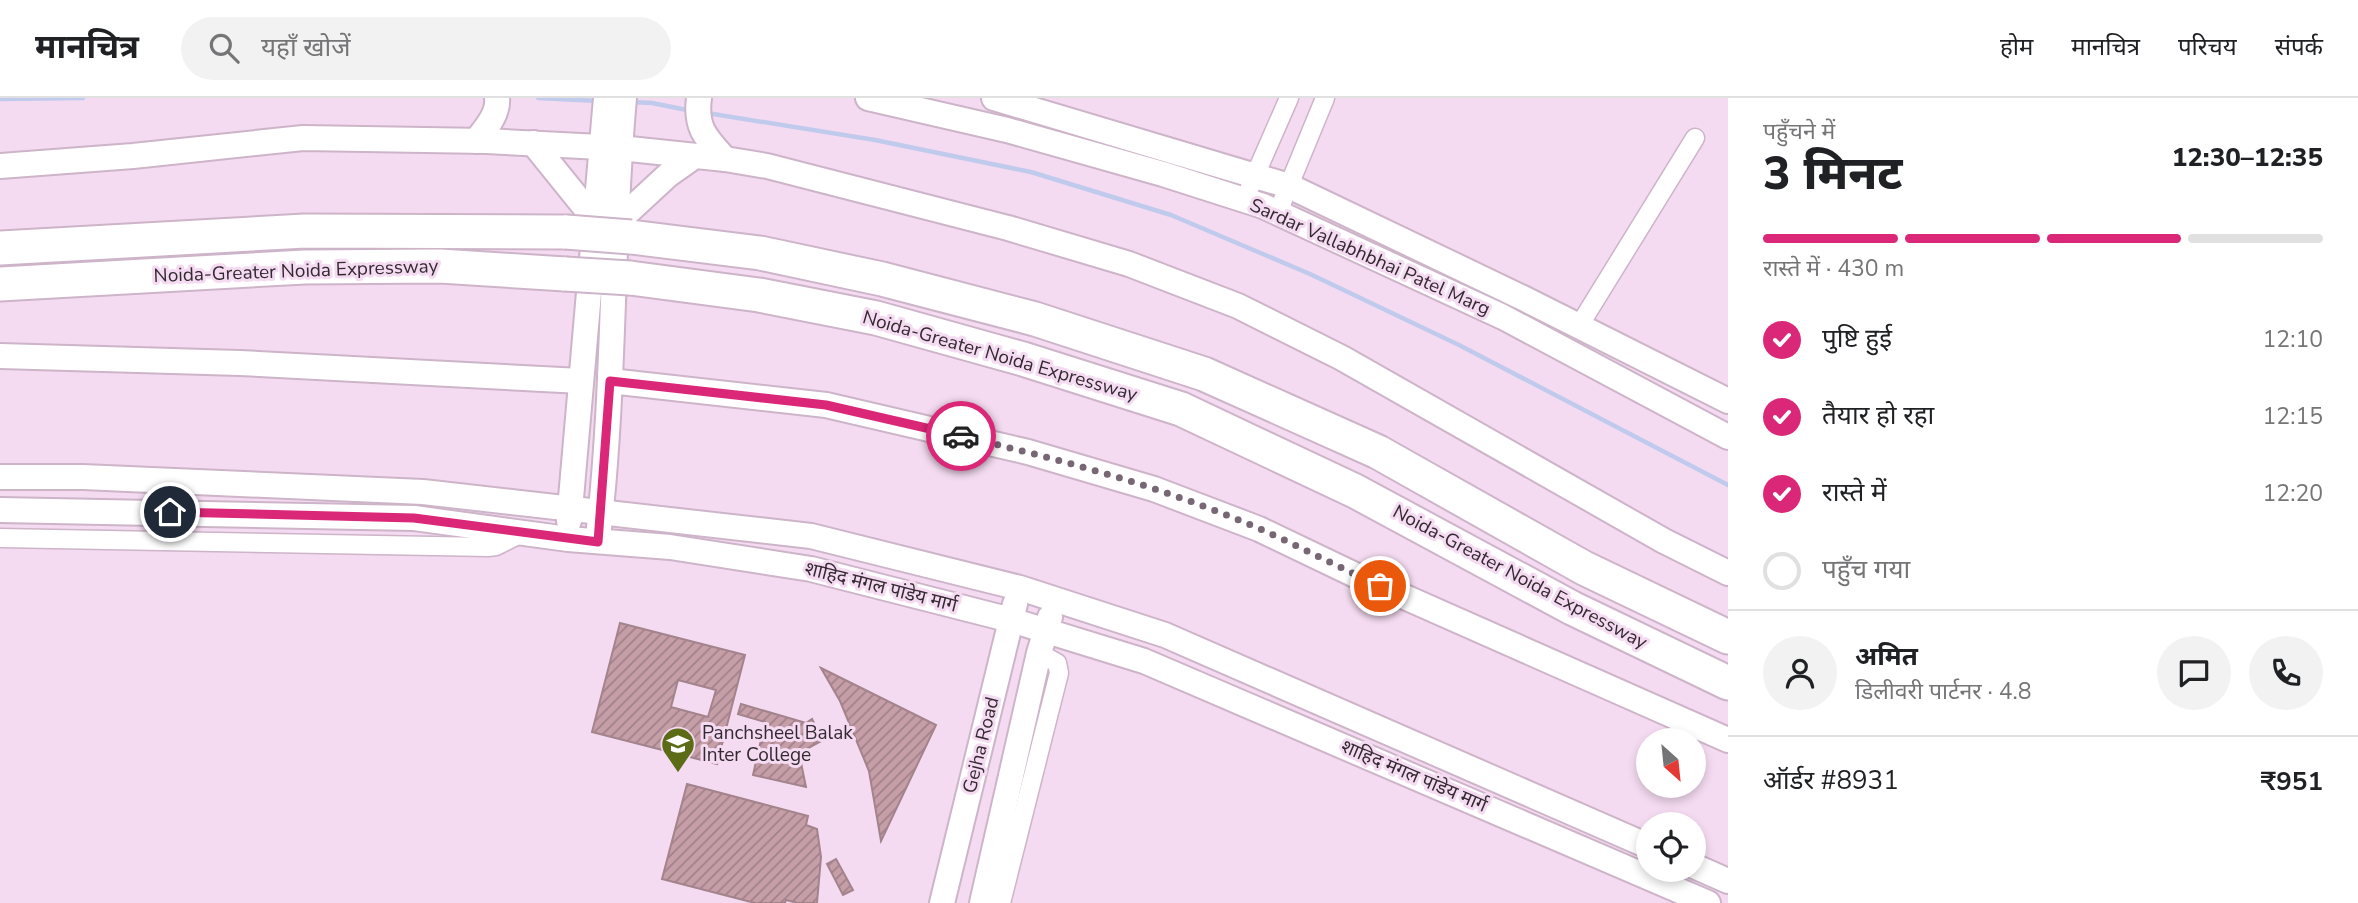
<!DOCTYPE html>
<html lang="hi">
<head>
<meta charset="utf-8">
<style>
	body { margin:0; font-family:"Nunito Sans","Noto Sans Devanagari",sans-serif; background:#f2f2f2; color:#202124; height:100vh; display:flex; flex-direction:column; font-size:26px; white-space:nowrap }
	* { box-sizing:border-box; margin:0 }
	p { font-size:23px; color:#757577 }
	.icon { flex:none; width:38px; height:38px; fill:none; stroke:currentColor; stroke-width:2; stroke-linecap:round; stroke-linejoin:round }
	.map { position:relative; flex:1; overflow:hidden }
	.details { display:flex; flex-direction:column; background:#fff; width:630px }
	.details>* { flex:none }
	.needle { width:46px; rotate:153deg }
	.controls { position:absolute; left:1636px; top:630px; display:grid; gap:14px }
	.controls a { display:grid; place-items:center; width:70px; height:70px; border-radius:50%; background:#fff; box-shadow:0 4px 10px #0003; font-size:35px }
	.pin { position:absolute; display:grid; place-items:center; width:60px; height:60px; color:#fff; margin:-30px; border:4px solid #fff; border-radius:50%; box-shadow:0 2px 7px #0007 }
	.courier { position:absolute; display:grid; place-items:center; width:70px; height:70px; margin:-35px; border:5px solid #db2777; border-radius:50%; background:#fff; color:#222; box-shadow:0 2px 9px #0007 }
	.overview em { font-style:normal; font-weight:800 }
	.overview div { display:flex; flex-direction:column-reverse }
	.overview { display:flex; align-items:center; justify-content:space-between; height:119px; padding:0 35px }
	h1 { font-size:46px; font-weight:800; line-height:52px }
	.bar { display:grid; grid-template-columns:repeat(4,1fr); gap:10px 7px; align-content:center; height:84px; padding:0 35px }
	.bar i { height:9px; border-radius:5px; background:#e0e0e0 }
	.bar .selected { background:#db2777 }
	.bar p { grid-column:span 4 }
	.line { display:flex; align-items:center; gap:18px; padding:0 35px; border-top:2px solid #e0e0e0 }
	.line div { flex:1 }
	.round { display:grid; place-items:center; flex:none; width:74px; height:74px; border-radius:37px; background:#f2f2f2 }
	ol { padding:0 35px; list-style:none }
	li { display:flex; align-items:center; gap:21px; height:77px }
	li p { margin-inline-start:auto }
	li .icon { padding:7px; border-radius:50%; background:#db2777; color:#fff; stroke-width:4 }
	li:last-child { color:#757577 }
	li i { width:38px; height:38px; border:4px solid #e0e0e0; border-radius:50% }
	header { display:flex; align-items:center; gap:42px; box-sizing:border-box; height:98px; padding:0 35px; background:#fff; border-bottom:2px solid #e0e0e0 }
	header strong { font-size:33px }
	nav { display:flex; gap:38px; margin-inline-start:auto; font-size:24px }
	.search { width:490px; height:63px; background:#f2f2f2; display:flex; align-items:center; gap:18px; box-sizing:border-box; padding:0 24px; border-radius:38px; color:#757577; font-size:26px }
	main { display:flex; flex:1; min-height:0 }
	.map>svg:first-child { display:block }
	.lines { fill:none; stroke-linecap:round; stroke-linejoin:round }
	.stream { stroke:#c0caec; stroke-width:4.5 }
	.building { fill:url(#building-hatch); stroke:#a3838c; stroke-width:2; fill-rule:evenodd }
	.street-casing { stroke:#cdb4c9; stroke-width:21 }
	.secondary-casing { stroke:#cdb4c9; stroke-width:28 }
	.highway-casing { stroke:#cdb4c9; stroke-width:37 }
	.street { stroke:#fff; stroke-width:18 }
	.secondary { stroke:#fff; stroke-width:24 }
	.highway { stroke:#fff; stroke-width:33 }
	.highway-bridge-casing { stroke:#cdb4c9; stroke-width:37; stroke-linecap:butt }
	.highway-bridge { stroke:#fff; stroke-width:33 }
	.done { stroke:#776774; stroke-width:7; stroke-dasharray:0 12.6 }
	.route { stroke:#db2777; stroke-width:9 }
	.labels { text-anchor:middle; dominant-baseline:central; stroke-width:6; stroke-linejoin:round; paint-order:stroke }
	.street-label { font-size:19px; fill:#332931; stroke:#f5dbf1 }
	.poi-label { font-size:19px; fill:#332931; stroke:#f5dbf1; text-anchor:start }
</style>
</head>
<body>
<header>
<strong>मानचित्र</strong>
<div class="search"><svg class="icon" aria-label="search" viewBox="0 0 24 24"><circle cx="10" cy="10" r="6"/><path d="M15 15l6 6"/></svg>यहाँ खोजें</div>
<nav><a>होम</a><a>मानचित्र</a><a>परिचय</a><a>संपर्क</a></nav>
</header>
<main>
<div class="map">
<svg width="1728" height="805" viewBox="0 0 1728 805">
	<defs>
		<pattern id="building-hatch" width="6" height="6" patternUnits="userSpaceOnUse" patternTransform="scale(1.75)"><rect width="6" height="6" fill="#c69ea8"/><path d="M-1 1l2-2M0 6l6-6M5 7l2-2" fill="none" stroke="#a18189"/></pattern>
	</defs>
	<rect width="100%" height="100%" fill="#f5dbf1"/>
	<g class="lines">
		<g class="stream">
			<polyline points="538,0 598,3"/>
			<polyline points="0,1 83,0"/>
			<polyline points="631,4 652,5 692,13"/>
			<polyline points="707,15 875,42 1031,74 1171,117 1310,176 1459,247 1728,387"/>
		</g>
	</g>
	<g class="building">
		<path d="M620 525 745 557 717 666 592 634ZM678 582 716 592 708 619 671 609Z"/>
		<polygon points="821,570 936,627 881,743 869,673 840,603"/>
		<polygon points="741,606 806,625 812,621 823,642 799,655 806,689 753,677 765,624 738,616"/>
		<polygon points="687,686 808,718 806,727 817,731 821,759 817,805 798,805 786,802 785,805 755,805 662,781"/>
		<polygon points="836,761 853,792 843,797 827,766"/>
	</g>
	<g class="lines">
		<g class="street-casing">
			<g id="street">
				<polyline points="1250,89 1289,0"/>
				<polyline points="1278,114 1325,0"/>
				<polyline points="1579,228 1695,40"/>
				<polyline points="0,440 488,449 496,448 522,435"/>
				<polyline points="1001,805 1059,575 1057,565 1039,555"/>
			</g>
		</g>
		<g class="secondary-casing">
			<g id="secondary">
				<path d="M699 0C695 30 706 40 725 61"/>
				<polyline points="868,0 1007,32 1163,76 1263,108 1503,219 1728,339"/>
				<polyline points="994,0 1289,88 1523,200 1728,303"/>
				<path d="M476 43C485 31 499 16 497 0"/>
				<polyline points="533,45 596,123"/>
				<polyline points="0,68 133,58 303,40 486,43 620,50 725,61 767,68 1008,130 1129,166 1238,208 1342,260 1664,443 1728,475"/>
				<polyline points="615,126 668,77 695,58"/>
				<polyline points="0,258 240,265 581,283"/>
				<polyline points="610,283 826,307 1028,354 1154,391 1259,431 1355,477 1728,642"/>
				<polyline points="0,379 83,379 423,394 811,438 1020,490 1165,537 1648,748"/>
				<polyline points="0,412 414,420 568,441 670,449 811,471 1011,522 1144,563 1708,805"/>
				<polyline points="569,423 606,0"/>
				<path d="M599 430C615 287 611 143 624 0"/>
				<polyline points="1694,768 1728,783"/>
				<polyline points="942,805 1015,506"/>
				<polyline points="982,805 1039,555 1050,519"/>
			</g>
		</g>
		<g class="highway-casing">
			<g id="highway">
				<polyline points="631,139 760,155 882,181 1035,221 1204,276 1378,354 1584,470 1728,539"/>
				<polyline points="0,150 305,133 566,134"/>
				<polyline points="630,180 759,197 876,220 1023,261 1181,311 1355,393 1572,510 1728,585"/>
				<polyline points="0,186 305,169 440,168 565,176"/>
			</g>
		</g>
		<use href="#street" class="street"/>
		<use href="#secondary" class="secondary"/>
		<use href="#highway" class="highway"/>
		<g class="highway-bridge-casing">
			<g id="highway-bridge">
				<polyline points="566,134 631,139"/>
				<polyline points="565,176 630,180"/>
			</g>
		</g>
		<use href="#highway-bridge" class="highway-bridge"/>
	</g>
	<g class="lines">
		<path class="done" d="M961 338C1062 362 1164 389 1260 431 1301 449 1340 470 1380 488"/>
		<polyline class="route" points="170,414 414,420 598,444 610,283 826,307 961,338"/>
	</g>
	<defs>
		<g id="university-pin" transform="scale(1.75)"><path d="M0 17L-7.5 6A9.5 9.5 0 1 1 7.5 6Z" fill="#5c6b16" stroke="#f5dbf1"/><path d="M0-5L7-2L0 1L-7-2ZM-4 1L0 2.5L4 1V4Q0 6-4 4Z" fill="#fff"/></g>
	</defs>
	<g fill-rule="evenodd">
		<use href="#university-pin" x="678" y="646"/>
	</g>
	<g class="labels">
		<g class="street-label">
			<text transform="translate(1370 159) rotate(24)">Sardar Vallabhbhai Patel Marg</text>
			<text transform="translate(296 173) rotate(-2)">Noida-Greater Noida Expressway</text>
			<text transform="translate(1000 258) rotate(16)">Noida-Greater Noida Expressway</text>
			<text transform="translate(1520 479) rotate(28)">Noida-Greater Noida Expressway</text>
			<text transform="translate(881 489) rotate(14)">शाहिद मंगल पांडेय मार्ग</text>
			<text transform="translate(981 647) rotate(-76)">Gejha Road</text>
			<text transform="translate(1414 678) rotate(23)">शाहिद मंगल पांडेय मार्ग</text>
		</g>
		<g class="poi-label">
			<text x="702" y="635">Panchsheel Balak<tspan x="702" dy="22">Inter College</tspan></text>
		</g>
	</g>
</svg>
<div class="controls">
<a><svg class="needle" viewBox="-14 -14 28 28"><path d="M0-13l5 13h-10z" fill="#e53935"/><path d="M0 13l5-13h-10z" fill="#757577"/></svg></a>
<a><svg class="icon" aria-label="locate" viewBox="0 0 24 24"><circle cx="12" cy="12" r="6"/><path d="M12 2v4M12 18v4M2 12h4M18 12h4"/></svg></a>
</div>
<div class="pin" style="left:1380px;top:488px;background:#ea580c"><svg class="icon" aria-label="bag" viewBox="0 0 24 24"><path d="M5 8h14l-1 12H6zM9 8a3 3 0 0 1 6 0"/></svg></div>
<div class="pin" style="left:170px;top:414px;background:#1f2937"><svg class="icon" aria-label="home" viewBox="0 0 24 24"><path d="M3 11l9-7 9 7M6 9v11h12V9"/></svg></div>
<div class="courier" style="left:961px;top:338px"><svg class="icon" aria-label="car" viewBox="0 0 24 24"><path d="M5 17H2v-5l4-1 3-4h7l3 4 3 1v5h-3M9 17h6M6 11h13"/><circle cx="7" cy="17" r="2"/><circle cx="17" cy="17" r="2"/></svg></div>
</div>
<section class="details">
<div class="overview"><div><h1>3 मिनट</h1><p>पहुँचने में</p></div><em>12:30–12:35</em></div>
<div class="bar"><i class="selected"></i><i class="selected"></i><i class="selected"></i><i></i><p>रास्ते में · 430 m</p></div>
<ol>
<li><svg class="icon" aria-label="check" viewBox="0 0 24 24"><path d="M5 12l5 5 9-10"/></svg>पुष्टि हुई<p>12:10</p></li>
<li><svg class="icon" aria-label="check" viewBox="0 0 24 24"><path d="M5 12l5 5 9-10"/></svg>तैयार हो रहा<p>12:15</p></li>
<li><svg class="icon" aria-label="check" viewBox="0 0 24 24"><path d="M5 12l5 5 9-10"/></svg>रास्ते में<p>12:20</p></li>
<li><i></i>पहुँच गया</li>
</ol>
<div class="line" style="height:126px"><a class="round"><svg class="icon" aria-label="person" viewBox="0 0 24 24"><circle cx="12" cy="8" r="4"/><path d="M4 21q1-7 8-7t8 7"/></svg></a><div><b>अमित</b><p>डिलीवरी पार्टनर · 4.8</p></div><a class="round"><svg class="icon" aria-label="chat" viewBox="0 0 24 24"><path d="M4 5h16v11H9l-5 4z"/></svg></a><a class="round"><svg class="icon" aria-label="phone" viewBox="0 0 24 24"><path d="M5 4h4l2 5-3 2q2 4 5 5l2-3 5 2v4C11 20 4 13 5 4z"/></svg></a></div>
<div class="line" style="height:91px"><div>ऑर्डर #8931</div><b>₹951</b></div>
</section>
</main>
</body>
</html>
